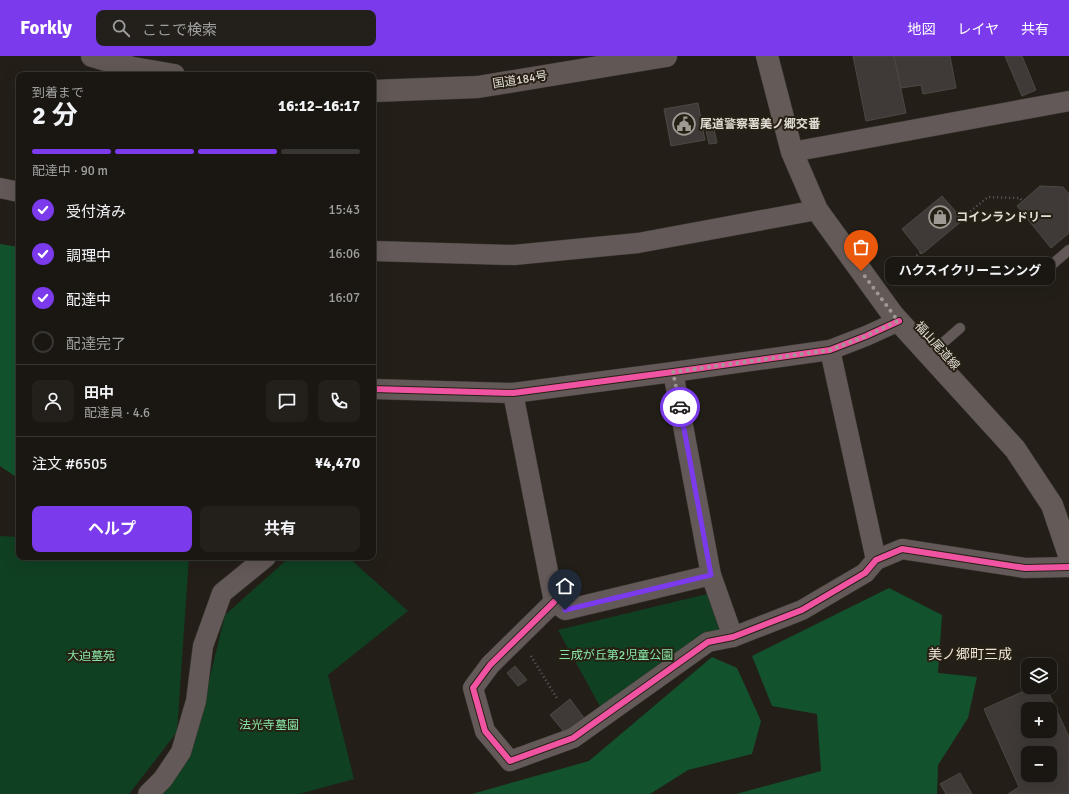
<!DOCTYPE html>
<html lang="ja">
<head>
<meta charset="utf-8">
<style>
	body { margin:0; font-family:Signika,"Noto Sans JP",sans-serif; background:#23201b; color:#f1f3f6; height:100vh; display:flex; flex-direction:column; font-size:15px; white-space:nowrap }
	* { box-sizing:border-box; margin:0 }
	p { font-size:13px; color:#9f9f9f }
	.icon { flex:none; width:22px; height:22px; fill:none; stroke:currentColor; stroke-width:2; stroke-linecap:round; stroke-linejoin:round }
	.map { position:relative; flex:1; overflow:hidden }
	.details { position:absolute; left:16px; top:16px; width:360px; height:488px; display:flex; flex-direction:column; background:#1a1712; border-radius:8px; box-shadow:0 4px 16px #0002,0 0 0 1px #383632 }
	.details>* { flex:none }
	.tools { position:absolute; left:1021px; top:602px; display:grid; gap:8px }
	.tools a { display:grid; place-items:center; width:36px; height:36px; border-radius:8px; background:#1a1712; box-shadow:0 4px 16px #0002,0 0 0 1px #383632; font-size:20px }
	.pin { position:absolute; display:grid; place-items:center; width:34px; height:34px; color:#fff; margin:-41px -17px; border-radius:50% 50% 50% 0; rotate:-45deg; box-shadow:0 0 4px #0007 }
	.pin .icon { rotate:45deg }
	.courier { position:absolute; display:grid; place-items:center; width:40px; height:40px; margin:-20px; border:3px solid #7c3aed; border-radius:50%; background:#fff; color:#222; box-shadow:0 1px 5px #0007 }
	.bubble { position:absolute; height:28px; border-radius:8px; background:#1a1712; box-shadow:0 4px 16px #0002,0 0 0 1px #383632; font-size:13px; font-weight:700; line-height:28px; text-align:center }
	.summary em { font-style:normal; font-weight:700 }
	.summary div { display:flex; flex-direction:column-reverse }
	.summary { display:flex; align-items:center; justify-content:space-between; height:68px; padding:0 16px }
	h1 { font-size:26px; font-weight:700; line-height:30px }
	.bar { display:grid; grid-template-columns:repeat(4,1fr); gap:6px 4px; align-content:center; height:48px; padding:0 16px }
	.bar i { height:5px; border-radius:3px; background:#383632 }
	.bar .current { background:#7c3aed }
	.bar p { grid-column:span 4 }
	.line { display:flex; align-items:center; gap:10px; padding:0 16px; border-top:1px solid #383632 }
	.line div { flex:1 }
	.round { display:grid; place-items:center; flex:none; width:42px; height:42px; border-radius:8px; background:#23201b }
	ol { padding:0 16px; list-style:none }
	li { display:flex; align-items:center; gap:12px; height:44px }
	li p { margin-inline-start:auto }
	li .icon { padding:4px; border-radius:50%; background:#7c3aed; color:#fff; stroke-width:4 }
	li:last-child { color:#9f9f9f }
	li i { width:22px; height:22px; border:2px solid #383632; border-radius:50% }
	.cta { display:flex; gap:8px; margin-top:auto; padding:8px 16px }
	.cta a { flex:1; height:46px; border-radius:8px; background:#7c3aed; color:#fff; font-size:16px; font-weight:700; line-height:46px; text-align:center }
	.cta a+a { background:#23201b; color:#f1f3f6 }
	header { display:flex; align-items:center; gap:24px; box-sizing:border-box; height:56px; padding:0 20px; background:#7c3aed; color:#fff }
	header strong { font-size:19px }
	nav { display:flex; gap:22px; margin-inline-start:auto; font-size:14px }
	.search { width:280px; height:36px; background:#23201b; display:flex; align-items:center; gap:10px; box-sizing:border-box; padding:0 14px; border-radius:8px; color:#9f9f9f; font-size:15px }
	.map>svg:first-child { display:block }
	.green { fill:#104022 }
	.forest { fill:#12532d }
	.building { fill:#3f3a37; stroke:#4c4844; fill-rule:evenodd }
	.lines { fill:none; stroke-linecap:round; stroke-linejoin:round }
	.service-casing { stroke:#3d3933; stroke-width:11 }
	.minor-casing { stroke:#3d3933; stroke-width:21 }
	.primary-casing { stroke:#3d3933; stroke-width:23 }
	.trunk-casing { stroke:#3d3933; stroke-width:23 }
	.path { stroke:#635b59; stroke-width:2.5; stroke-dasharray:1 3; stroke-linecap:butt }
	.service { stroke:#635958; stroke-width:10 }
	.minor { stroke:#635958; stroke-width:20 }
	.primary { stroke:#645a57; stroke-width:22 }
	.trunk { stroke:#615855; stroke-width:22 }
	.cycleway-casing { stroke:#272014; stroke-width:8 }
	.cycleway { stroke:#f153a3; stroke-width:6 }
	.done { stroke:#9f9a94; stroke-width:4; stroke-dasharray:0 7.2 }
	.route { stroke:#7c3aed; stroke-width:5 }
	.labels { text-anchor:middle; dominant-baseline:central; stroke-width:4; stroke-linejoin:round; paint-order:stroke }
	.street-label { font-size:12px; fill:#e2ddd6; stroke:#272014 }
	.poi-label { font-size:12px; font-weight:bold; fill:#e2ddd6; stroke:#272014; text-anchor:start }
	.park-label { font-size:12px; fill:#87e6a5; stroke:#272014 }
	.quarter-label { font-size:14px; fill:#ebe3d3; stroke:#272014 }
</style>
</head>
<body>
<header>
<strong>Forkly</strong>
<div class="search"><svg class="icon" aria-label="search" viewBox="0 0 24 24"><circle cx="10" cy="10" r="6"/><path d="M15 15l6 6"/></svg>ここで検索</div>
<nav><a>地図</a><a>レイヤ</a><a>共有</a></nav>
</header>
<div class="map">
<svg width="1069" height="738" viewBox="0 0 1069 738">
	<rect width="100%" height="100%" fill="#231f18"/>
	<g class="green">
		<polygon points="0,480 19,481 19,501 189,501 177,676 129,738 0,738"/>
		<polygon points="290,501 348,501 408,555 328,619 354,723 299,738 152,738 206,637 225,559"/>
		<polygon points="707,538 720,576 602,654 558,574"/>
	</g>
	<g class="forest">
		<polygon points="0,188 19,191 19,423 0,410"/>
		<polygon points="889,532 942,559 938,617 977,621 968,662 938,709 937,738 736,738 821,715 817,658 772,650 752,600"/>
		<polygon points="712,601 737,612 761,665 752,698 688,714 650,738 472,738 589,705"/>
	</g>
	<g class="building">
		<polygon points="853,0 894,0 906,57 866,65"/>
		<polygon points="894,0 950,0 956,32 923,38 921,29 901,32"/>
		<polygon points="1005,0 1022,0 1036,34 1022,40"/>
		<polygon points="698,47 705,84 671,90 664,53"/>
		<polygon points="712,63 717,87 709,88 704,65"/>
		<polygon points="1040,130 1063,131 1069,138 1069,177 1051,192 1017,150"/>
		<polygon points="942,140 963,164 922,198 902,173"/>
		<polygon points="515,610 527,624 518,630 507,617"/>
		<path d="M1033 631H1046L1069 681V738H1008L1019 731 984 653ZM1028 653H1050V675H1028ZM1028 697H1050V719H1028Z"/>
		<polygon points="570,643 587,666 565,677 550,659"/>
		<polygon points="960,717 972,738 946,738 940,728"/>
	</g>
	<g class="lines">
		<g class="service-casing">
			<g id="service">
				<polyline points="1041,218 1069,194"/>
				<polyline points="929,299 960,272"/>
			</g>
		</g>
		<g class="minor-casing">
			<g id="minor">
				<polyline points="792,96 1069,45"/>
				<polyline points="0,132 19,136"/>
				<polyline points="373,195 514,199 638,187 817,154"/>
				<polyline points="830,294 876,504"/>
				<polyline points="673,316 711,519 733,581"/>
				<polyline points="373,333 513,337 673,316 830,294 866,280 899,265"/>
				<polyline points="513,337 554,546 565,554 711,519"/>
				<polyline points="554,546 490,609 473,632 485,675 510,705 573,682 708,586 733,581 802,554 865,517 876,504 902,493 1025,512 1069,511"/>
				<polyline points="148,738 163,723 181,696 196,645 203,590 222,537 266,501"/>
			</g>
		</g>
		<g class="primary-casing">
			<polyline id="primary" points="767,0 792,96 817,154 893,259 1015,393 1052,449 1069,499"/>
		</g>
		<g class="trunk-casing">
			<g id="trunk">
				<polyline points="92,0 133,12 174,19"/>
				<polyline points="373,35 478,31 666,0"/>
			</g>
		</g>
		<g class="path">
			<polyline points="961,163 988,141 1020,142 1022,145"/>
			<polyline points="892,220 921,196"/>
			<polyline points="531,600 558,644"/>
		</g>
		<use href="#service" class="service"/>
		<use href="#minor" class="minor"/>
		<use href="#primary" class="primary"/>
		<use href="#trunk" class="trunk"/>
		<g class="cycleway-casing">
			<g id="cycleway">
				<polyline points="373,333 513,337 673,316 830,294 866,280 899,265"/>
				<polyline points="554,546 490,609 473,632 485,675 510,705 573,682 708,586 733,581 802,554 865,517 876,504 902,493 1025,512 1069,511"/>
			</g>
		</g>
		<use href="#cycleway" class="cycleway"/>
	</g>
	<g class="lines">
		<polyline class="done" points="680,351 673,316 830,294 866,280 898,265 861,215"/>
		<polyline class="route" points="565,554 711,519 680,351"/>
	</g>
	<defs>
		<g id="civic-ring" transform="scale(1.15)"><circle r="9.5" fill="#272014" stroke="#9f9a94" stroke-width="1.5"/><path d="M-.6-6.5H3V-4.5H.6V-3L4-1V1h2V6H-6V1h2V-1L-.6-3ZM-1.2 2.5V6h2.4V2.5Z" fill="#9f9a94"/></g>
		<g id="shop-ring" transform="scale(1.15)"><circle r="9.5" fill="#272014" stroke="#9f9a94" stroke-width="1.5"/><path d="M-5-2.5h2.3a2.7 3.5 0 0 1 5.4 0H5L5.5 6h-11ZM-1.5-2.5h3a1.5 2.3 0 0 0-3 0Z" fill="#9f9a94"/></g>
	</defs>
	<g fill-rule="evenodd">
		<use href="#civic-ring" x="684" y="68"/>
		<use href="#shop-ring" x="940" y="161"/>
	</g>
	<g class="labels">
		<g class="street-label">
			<text transform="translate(520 24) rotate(-9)">国道184号</text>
			<text transform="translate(937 290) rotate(48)">福山尾道線</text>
		</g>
		<g class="poi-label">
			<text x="700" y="68">尾道警察署美ノ郷交番</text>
			<text x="956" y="161">コインランドリー</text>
		</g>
		<g class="park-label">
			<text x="616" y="599">三成が丘第2児童公園</text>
			<text x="91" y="600">大迫墓苑</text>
			<text x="269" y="669">法光寺墓園</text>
		</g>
		<g class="quarter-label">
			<text x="970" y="598">美ノ郷町三成</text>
		</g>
	</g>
</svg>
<div class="tools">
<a><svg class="icon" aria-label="layers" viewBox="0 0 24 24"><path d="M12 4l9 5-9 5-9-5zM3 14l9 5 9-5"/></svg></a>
<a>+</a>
<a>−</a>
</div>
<div class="pin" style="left:861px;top:215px;background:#ea580c"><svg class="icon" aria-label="bag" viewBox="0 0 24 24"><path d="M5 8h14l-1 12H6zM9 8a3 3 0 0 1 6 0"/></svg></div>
<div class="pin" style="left:565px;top:554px;background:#1f2937"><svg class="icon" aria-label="home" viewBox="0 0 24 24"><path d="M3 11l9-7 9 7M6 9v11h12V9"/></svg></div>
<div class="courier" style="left:680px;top:351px"><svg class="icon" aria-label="car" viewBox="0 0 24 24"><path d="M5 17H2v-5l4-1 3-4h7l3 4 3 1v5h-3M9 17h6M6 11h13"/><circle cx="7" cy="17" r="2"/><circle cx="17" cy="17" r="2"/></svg></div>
<div class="bubble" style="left:885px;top:201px;width:170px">ハクスイクリーニンング</div>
<section class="details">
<div class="summary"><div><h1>2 分</h1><p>到着まで</p></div><em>16:12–16:17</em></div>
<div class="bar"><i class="current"></i><i class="current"></i><i class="current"></i><i></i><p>配達中 · 90 m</p></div>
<ol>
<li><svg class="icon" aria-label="check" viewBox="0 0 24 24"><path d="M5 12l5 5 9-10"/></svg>受付済み<p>15:43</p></li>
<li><svg class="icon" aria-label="check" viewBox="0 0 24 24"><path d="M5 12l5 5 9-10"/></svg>調理中<p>16:06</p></li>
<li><svg class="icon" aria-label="check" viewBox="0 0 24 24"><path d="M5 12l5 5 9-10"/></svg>配達中<p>16:07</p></li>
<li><i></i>配達完了</li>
</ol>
<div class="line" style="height:72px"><a class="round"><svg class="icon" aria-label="person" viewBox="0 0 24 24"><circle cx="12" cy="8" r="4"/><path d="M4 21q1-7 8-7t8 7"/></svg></a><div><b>田中</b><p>配達員 · 4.6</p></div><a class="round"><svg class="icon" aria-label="chat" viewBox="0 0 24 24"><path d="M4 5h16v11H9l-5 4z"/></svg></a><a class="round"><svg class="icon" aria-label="phone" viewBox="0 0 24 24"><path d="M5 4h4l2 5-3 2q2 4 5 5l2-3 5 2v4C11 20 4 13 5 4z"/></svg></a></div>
<div class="line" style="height:52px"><div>注文 #6505</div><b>¥4,470</b></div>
<div class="cta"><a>ヘルプ</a><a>共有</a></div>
</section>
</div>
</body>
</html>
